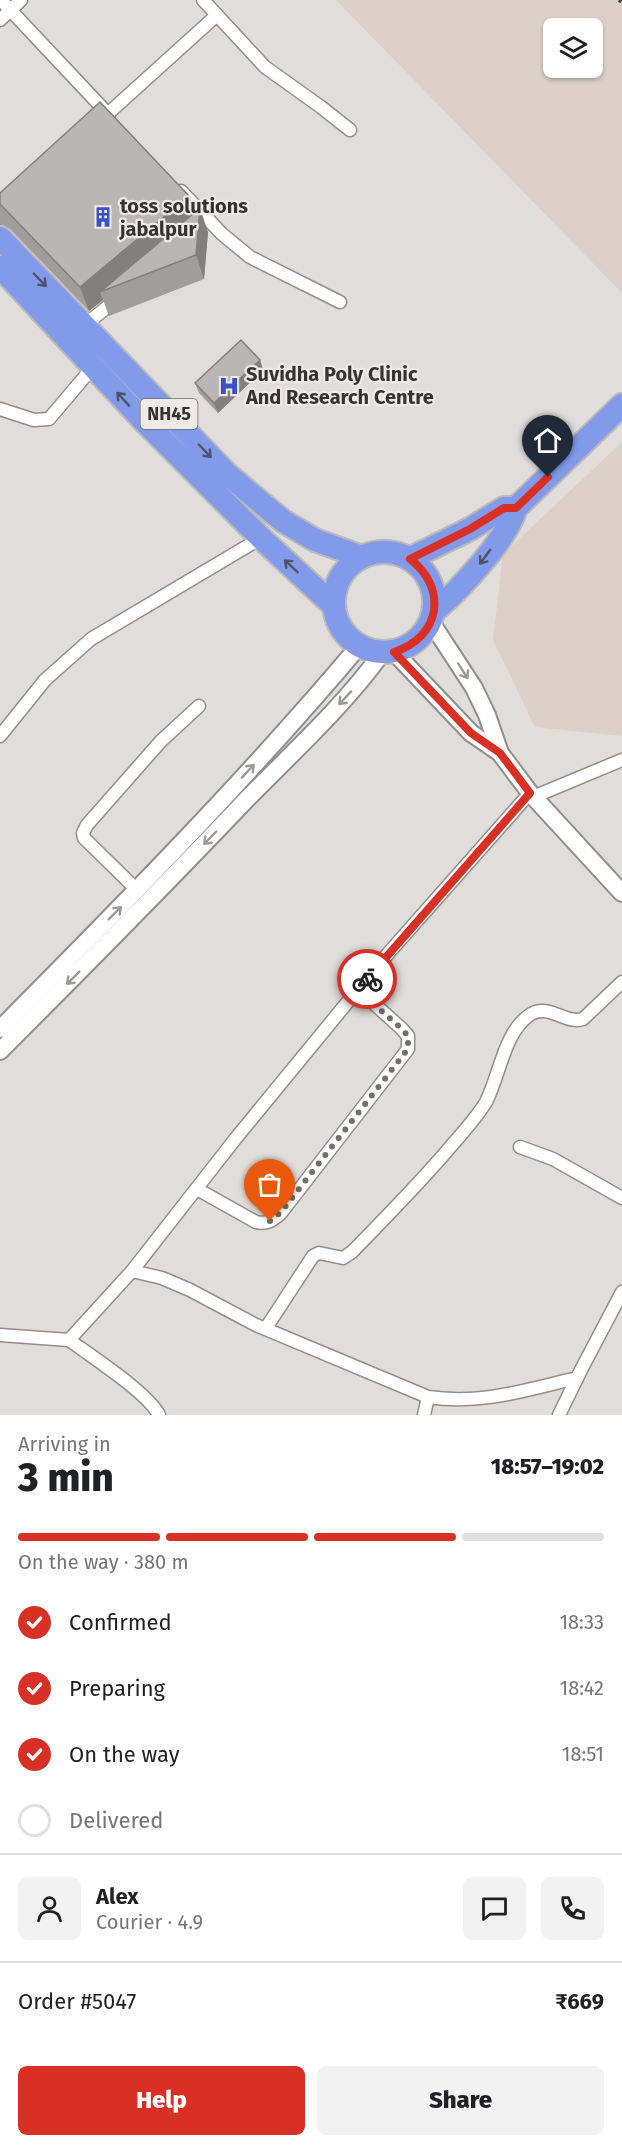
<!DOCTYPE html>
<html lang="en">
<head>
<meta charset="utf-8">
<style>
	body { margin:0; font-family:"Fira Sans",sans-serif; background:#f2f2f2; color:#202124; height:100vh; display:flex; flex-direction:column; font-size:22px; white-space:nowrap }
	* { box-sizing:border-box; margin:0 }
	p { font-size:20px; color:#757577 }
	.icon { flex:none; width:33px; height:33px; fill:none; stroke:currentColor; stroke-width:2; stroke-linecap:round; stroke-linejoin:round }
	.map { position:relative; height:1415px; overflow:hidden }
	.drawer { display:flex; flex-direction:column; background:#fff; flex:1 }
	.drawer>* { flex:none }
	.fabs { position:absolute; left:543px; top:18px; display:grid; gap:12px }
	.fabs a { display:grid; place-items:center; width:60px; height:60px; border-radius:9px; background:#fff; box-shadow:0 2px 4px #0004; font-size:30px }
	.pin { position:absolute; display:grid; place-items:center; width:51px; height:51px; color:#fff; margin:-62px -26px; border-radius:50% 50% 50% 0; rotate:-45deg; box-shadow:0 0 6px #0007 }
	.pin .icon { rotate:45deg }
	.courier { position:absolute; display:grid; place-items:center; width:60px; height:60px; margin:-30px; border:4px solid #d93025; border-radius:50%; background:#fff; color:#222; box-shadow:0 2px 8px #0007 }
	.summary em { font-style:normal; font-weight:800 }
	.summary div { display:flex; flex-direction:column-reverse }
	.summary { display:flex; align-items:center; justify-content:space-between; height:102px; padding:0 18px }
	h1 { font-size:39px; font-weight:800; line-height:45px }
	.bar { display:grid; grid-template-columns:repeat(4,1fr); gap:9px 6px; align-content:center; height:72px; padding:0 18px }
	.bar i { height:8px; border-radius:4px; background:#e0e0e0 }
	.bar .selected { background:#d93025 }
	.bar p { grid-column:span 4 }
	.line { display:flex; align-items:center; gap:15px; padding:0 18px; border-top:2px solid #e0e0e0 }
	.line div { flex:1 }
	.round { display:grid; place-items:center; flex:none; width:63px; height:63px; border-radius:9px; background:#f2f2f2 }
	ol { padding:0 18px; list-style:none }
	li { display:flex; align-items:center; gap:18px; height:66px }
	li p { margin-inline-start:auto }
	li .icon { padding:6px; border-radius:50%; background:#d93025; color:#fff; stroke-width:4 }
	li:last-child { color:#757577 }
	li i { width:33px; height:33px; border:3px solid #e0e0e0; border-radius:50% }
	.button { display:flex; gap:12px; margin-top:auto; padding:12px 18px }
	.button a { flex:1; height:69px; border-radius:9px; background:#d93025; color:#fff; font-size:24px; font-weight:800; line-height:69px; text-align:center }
	.button a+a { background:#f2f2f2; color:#202124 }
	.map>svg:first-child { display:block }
	.built { fill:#dcd0c9; fill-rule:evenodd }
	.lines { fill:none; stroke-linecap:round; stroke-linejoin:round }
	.street-casing { stroke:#928e8b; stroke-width:15 }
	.secondary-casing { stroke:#928e8b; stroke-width:20 }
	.highway-casing { stroke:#bbbaba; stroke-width:26 }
	.street { stroke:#fff; stroke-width:12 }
	.secondary { stroke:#fff; stroke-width:16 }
	.highway { stroke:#819ae9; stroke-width:22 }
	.rail { stroke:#484644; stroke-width:4; stroke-dasharray:3 6; stroke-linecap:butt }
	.wall { fill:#a09d9a }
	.shaded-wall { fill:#827f7d }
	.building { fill:#bab6b3; stroke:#827f7d; stroke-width:1.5 }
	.oneway { stroke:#4c536a }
	.oneway2 { stroke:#9a9a99 }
	.done { stroke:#726f6d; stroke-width:6; stroke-dasharray:0 10.8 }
	.route { stroke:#d93025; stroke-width:8 }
	.labels { text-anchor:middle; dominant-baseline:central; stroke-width:4.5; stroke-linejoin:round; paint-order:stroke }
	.shield { fill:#efeae7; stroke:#6e6b69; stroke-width:1.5 }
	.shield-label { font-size:18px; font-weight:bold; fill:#363433 }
	.poi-label { font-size:20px; font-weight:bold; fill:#363433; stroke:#efeae7; text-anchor:start }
</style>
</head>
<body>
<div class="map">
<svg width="622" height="1415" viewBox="0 0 622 1415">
	<rect width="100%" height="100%" fill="#e1ddda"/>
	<g class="built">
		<path d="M336 0H622V293ZM592 28V68H554V28Z"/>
		<polygon points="622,442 622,736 535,727 493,640 503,554"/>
	</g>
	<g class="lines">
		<g class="street-casing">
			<g id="street">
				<polyline points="1,0 109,115"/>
				<polyline points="203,0 265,67 321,107 350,130"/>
				<polyline points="0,20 21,0"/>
				<polyline points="102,119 217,15"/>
				<polyline points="181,191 222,234 250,257 340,302"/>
				<polyline points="84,326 118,298"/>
				<polyline points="0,409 34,420 49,419 93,367"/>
				<polyline points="0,736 45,680 91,639 261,538"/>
				<polyline points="533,797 622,760"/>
				<polyline points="137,890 84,838 83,833 87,825 161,741 199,706"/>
				<polyline points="520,1147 553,1159 622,1198"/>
				<path d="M197 1189 256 1222C267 1225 273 1220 281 1213L408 1049V1036L402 1029 359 990"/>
				<path d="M132 1271 162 1278 190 1290 256 1325 428 1397C482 1405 525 1390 577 1378"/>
				<path d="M266 1328 313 1256 319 1253 343 1258 352 1252C386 1217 421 1182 452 1145 464 1131 477 1117 486 1102 500 1075 504 1031 531 1014 549 1003 566 1025 583 1019L622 982"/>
				<polyline points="0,1335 69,1340 132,1271 236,1138 378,965 530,793"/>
				<path d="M69 1340C91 1356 148 1393 159 1415"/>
				<polyline points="424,1415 428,1397"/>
				<polyline points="559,1415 581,1370 622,1292"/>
			</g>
		</g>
		<g class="secondary-casing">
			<g id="secondary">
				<polyline points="431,622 474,688 487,715 500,753"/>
				<polyline points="394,652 471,733 500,753 530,793 622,893"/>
				<path d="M0 1029C123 905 246 780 359 646"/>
				<path d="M0 1051C83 968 165 885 246 800 292 753 343 707 382 653"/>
			</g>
		</g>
		<g class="highway-casing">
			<g id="highway">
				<polyline points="0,238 227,474 283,521 315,540 362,557"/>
				<polyline points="0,267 143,420 261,538 334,606"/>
				<polyline points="516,508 622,405"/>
				<circle cx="384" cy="602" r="50"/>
				<polyline points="409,559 470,529 504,508 516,508"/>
				<path d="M434 611C459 591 508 538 516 508"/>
			</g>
		</g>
		<use href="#street" class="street"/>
		<use href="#secondary" class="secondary"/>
		<use href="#highway" class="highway"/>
		<polyline class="rail" points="619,0 622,2"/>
	</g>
	<g class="wall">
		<polygon points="0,193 195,212 208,232 204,279 109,316 103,300 89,311 10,229 3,225 0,225"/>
		<polygon points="260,360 263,370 218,413 199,393 195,383"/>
	</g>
	<g class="shaded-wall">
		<polygon points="189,196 197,220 100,292 103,300 89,311 80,287"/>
		<polygon points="200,208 208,232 204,279 196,255"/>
		<polygon points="260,360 263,370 218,413 214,403"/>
	</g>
	<g class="building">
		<polygon points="100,102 189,196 80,287 0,204 0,193"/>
		<polygon points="200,208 196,255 100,292"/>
		<polygon points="241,340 260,360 214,403 195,383"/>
	</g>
	<defs><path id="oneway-shaft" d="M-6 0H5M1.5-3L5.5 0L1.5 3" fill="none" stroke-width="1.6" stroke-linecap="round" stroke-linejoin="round" transform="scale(1.5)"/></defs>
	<g class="oneway">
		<use href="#oneway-shaft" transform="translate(40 280) rotate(46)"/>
		<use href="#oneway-shaft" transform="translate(123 399) rotate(-133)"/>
		<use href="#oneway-shaft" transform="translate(205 451) rotate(46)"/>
		<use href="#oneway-shaft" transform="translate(485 557) rotate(126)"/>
		<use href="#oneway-shaft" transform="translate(291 566) rotate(-137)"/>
	</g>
	<g class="oneway2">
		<use href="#oneway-shaft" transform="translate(463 671) rotate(57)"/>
		<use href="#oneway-shaft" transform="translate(345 698) rotate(133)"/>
		<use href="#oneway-shaft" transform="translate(248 771) rotate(-47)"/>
		<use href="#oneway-shaft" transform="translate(210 838) rotate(134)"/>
		<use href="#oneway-shaft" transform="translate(115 913) rotate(-45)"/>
		<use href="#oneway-shaft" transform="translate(73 978) rotate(135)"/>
	</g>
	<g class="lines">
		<polyline class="done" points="270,1221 281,1212 408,1049 408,1036 402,1029 358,990 367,979"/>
		<path class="route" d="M367 979 530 793 500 753 471 733 394 652C441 637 448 588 410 559L470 529 504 508H516L548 477"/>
	</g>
	<defs>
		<g id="building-bare" transform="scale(1.62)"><path d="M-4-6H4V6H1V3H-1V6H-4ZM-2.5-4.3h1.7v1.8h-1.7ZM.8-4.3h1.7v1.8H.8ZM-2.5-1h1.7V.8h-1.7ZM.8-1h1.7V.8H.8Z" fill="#3a51c3" stroke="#efeae7" stroke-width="2.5" paint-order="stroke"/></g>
		<g id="hospital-bare" transform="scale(1.62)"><path d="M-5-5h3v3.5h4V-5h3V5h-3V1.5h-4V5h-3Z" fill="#3a51c3" stroke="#efeae7" stroke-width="2.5" paint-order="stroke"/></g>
	</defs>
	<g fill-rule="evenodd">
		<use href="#building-bare" x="103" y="217"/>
		<use href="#hospital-bare" x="229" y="386"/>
	</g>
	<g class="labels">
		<rect class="shield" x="140.5" y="399" width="57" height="30" rx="4.5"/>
		<g class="shield-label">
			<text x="169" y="414">NH45</text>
		</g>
		<g class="poi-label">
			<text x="120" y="206">toss solutions<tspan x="120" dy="23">jabalpur</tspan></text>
			<text x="246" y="374">Suvidha Poly Clinic<tspan x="246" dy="23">And Research Centre</tspan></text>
		</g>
	</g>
</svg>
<div class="fabs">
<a><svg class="icon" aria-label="layers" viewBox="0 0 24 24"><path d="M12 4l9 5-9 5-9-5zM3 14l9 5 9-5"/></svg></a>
</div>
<div class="pin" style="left:270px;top:1221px;background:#ea580c"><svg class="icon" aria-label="bag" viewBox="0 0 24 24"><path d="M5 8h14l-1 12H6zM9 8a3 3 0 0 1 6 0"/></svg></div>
<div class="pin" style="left:548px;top:477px;background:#1f2937"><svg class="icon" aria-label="home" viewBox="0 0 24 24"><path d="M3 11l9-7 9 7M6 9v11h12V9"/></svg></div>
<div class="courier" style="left:367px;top:979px"><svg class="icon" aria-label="bike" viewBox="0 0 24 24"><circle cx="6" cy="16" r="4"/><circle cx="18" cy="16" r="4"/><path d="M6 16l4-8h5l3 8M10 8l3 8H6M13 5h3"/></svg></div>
</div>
<section class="drawer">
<div class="summary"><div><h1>3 min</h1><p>Arriving in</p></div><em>18:57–19:02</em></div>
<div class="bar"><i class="selected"></i><i class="selected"></i><i class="selected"></i><i></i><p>On the way · 380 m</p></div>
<ol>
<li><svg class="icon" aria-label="check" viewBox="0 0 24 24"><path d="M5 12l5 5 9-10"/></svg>Confirmed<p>18:33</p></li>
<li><svg class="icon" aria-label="check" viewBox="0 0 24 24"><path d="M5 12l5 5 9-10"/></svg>Preparing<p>18:42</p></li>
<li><svg class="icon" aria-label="check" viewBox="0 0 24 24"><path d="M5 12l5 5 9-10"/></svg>On the way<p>18:51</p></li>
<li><i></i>Delivered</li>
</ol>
<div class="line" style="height:108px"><a class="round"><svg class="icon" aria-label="person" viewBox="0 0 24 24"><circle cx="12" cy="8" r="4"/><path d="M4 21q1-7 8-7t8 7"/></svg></a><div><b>Alex</b><p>Courier · 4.9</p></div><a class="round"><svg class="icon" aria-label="chat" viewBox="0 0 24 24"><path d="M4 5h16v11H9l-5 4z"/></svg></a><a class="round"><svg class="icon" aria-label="phone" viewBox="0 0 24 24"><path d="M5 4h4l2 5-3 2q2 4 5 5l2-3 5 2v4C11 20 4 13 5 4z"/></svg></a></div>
<div class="line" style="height:78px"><div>Order #5047</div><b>₹669</b></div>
<div class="button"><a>Help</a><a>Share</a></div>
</section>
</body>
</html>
